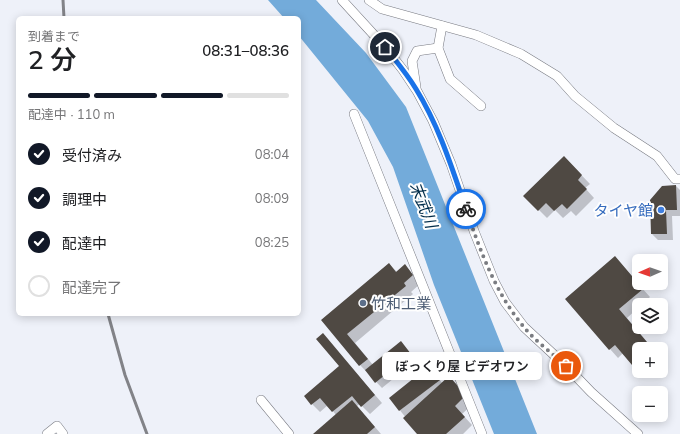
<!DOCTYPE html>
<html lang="ja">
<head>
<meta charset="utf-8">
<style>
	body { margin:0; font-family:Mulish,"Noto Sans JP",sans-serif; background:#f6f6f6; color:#202124; height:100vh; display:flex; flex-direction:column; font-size:15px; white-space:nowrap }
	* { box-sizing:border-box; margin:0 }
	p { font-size:13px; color:#757577 }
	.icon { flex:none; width:22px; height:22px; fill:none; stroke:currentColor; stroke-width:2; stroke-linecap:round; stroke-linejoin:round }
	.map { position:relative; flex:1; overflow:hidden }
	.details { position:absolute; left:16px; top:16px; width:285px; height:300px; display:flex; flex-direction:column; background:#fff; border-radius:6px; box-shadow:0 2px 10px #0003 }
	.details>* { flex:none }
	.needle { width:26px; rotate:268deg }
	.controls { position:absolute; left:632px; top:254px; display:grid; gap:8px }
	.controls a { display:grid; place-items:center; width:36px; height:36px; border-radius:6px; background:#fff; box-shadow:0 2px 10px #0003; font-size:20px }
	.pin { position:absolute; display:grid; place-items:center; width:34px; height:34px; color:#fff; margin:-17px; border:2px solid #fff; border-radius:50%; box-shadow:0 1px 4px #0007 }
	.courier { position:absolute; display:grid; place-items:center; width:40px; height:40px; margin:-20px; border:3px solid #1a73e8; border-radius:50%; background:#fff; color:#222; box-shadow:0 1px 5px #0007 }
	.bubble { position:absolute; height:28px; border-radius:6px; background:#fff; box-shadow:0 2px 10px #0003; font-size:13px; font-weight:600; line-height:28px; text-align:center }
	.summary em { font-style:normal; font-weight:600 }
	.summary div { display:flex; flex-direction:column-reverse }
	.summary { display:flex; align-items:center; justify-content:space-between; height:68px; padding:0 12px }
	h1 { font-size:26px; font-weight:600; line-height:30px }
	.bar { display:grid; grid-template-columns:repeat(4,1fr); gap:6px 4px; align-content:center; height:48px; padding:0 12px }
	.bar i { height:5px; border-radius:3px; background:#e0e0e0 }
	.bar .on { background:#111827 }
	.bar p { grid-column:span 4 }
	ol { padding:0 12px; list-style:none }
	li { display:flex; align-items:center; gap:12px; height:44px }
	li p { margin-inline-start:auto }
	li .icon { padding:4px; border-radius:50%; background:#111827; color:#fff; stroke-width:4 }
	li:last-child { color:#757577 }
	li i { width:22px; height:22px; border:2px solid #e0e0e0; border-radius:50% }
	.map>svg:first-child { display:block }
	.water { fill:#73abda }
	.shadow { fill:#0003 }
	.building { fill:#4f4943 }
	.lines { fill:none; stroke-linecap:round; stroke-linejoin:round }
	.street-casing { stroke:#787a82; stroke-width:10 }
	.street { stroke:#fff; stroke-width:9 }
	.rail { stroke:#828388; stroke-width:3 }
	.done { stroke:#7a7c81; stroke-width:4; stroke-dasharray:0 7.2 }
	.route { stroke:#1a73e8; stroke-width:5 }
	.shop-dot { fill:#3f7fe0; stroke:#fefefe; stroke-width:1.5 }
	.service-dot { fill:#5c6f8a; stroke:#fefefe; stroke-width:1.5 }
	.labels { text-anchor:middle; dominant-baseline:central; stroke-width:4; stroke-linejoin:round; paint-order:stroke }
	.shop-label { font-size:15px; fill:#366cbe; stroke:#fefefe; text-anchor:end }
	.service-label { font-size:15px; fill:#4e5e75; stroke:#fefefe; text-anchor:start }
	.water-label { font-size:16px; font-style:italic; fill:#002c4a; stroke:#fefefe }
</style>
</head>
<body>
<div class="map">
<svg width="680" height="434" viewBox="0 0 680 434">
	<rect width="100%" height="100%" fill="#eef1f9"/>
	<polygon class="water" points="268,0 316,0 366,53 406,107 537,434 494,434 434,285 393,167 368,121 299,36 299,18 284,18"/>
	<g class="shadow">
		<polygon points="564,157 590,184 585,188 594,198 576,216 571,211 563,218 555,210 547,218 525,196"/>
		<polygon points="676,186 680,190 680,216 672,216 673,240 658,240 652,234"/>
		<polygon points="615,258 650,297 641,305 639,305 639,307 627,318 653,349 639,349 639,371 643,371 641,373 633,365 623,353 618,358 610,349"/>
		<polygon points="389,264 397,272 405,266 421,283 411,292 413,294 355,343 373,365 401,342 416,360 382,388 360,365 322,320"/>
		<polygon points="323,335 382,403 370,414 360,404 357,406 381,434 314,434 336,415 328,405 320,412 312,404 340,366"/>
		<polygon points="435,374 443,384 473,404 462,414 472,425 463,434 419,434 390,398"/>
	</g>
	<g class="building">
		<polygon points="564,156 582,175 578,180 587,189 567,209 562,204 554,211 546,203 538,211 523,196"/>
		<polygon points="676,185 677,210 666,210 667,234 651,234 650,200 662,186"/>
		<polygon points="615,256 643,289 619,309 652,348 639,349 639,359 632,365 615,345 609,350 565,299"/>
		<polygon points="389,263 396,272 405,264 413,275 404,283 406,286 347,334 368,359 359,366 321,320"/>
		<polygon points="323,333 375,395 361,407 352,396 332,412 320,398 311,405 304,396 339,366 316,339"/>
		<polygon points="401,341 411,354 375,383 365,370"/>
		<polygon points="429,366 440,380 399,411 389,398"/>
		<polygon points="449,376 466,395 455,406 465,417 446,434 417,434 403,418"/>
		<polygon points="352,400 375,427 367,434 313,434"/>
	</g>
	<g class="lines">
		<g class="street-casing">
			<g id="street">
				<polyline points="342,0 385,47 403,70 417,91 433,121 451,164 474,231 494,281 505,302 524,327 566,366 591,392 638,434"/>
				<polyline points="369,0 382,9 476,35 521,54 557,76 575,96 614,128 657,156 675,179 680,179"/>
				<polyline points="442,26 438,48 450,79 481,106"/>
				<polyline points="416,87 412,61 417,51 438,48"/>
				<polyline points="354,114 482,434"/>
				<polyline points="261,400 289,434"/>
				<polyline points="47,434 57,426 63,434"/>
			</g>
		</g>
		<use href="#street" class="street"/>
		<g class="rail">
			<polyline points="63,0 64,18"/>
			<polyline points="108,314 125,375 147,434"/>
		</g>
	</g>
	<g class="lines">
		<path class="done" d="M466 209C480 250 495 292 523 326 535 341 552 353 566 366"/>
		<path class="route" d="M385 47C396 61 407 74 416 89 439 126 452 168 466 209"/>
	</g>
	<circle class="shop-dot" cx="661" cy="210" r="4"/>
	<circle class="service-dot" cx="363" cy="303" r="4"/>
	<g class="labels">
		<g class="shop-label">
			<text x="653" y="210">タイヤ館</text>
		</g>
		<g class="service-label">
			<text x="371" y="303">竹和工業</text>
		</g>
		<g class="water-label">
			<text transform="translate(424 205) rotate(69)">末武川</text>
		</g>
	</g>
</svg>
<div class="controls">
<a><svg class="needle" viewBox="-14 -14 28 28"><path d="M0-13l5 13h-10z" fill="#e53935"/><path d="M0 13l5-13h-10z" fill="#757577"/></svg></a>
<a><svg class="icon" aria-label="layers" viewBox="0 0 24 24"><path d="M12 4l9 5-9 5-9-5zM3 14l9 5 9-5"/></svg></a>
<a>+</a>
<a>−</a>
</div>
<div class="pin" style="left:566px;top:366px;background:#ea580c"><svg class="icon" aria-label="bag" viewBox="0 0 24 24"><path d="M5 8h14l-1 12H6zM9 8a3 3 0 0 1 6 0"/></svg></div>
<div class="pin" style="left:385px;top:47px;background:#1f2937"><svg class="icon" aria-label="home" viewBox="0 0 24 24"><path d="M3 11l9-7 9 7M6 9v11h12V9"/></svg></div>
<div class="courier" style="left:466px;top:209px"><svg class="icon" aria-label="bike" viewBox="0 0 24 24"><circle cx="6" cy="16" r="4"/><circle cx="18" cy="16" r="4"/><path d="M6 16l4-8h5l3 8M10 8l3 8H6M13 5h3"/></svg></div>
<div class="bubble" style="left:382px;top:352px;width:160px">ぼっくり屋 ビデオワン</div>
<section class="details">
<div class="summary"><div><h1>2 分</h1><p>到着まで</p></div><em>08:31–08:36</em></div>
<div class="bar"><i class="on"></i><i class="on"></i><i class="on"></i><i></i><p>配達中 · 110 m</p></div>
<ol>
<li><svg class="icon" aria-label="check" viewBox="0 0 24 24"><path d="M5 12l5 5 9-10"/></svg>受付済み<p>08:04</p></li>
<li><svg class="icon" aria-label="check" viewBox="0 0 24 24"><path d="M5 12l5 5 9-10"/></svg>調理中<p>08:09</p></li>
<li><svg class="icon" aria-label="check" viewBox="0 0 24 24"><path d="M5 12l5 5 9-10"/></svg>配達中<p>08:25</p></li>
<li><i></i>配達完了</li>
</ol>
</section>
</div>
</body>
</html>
